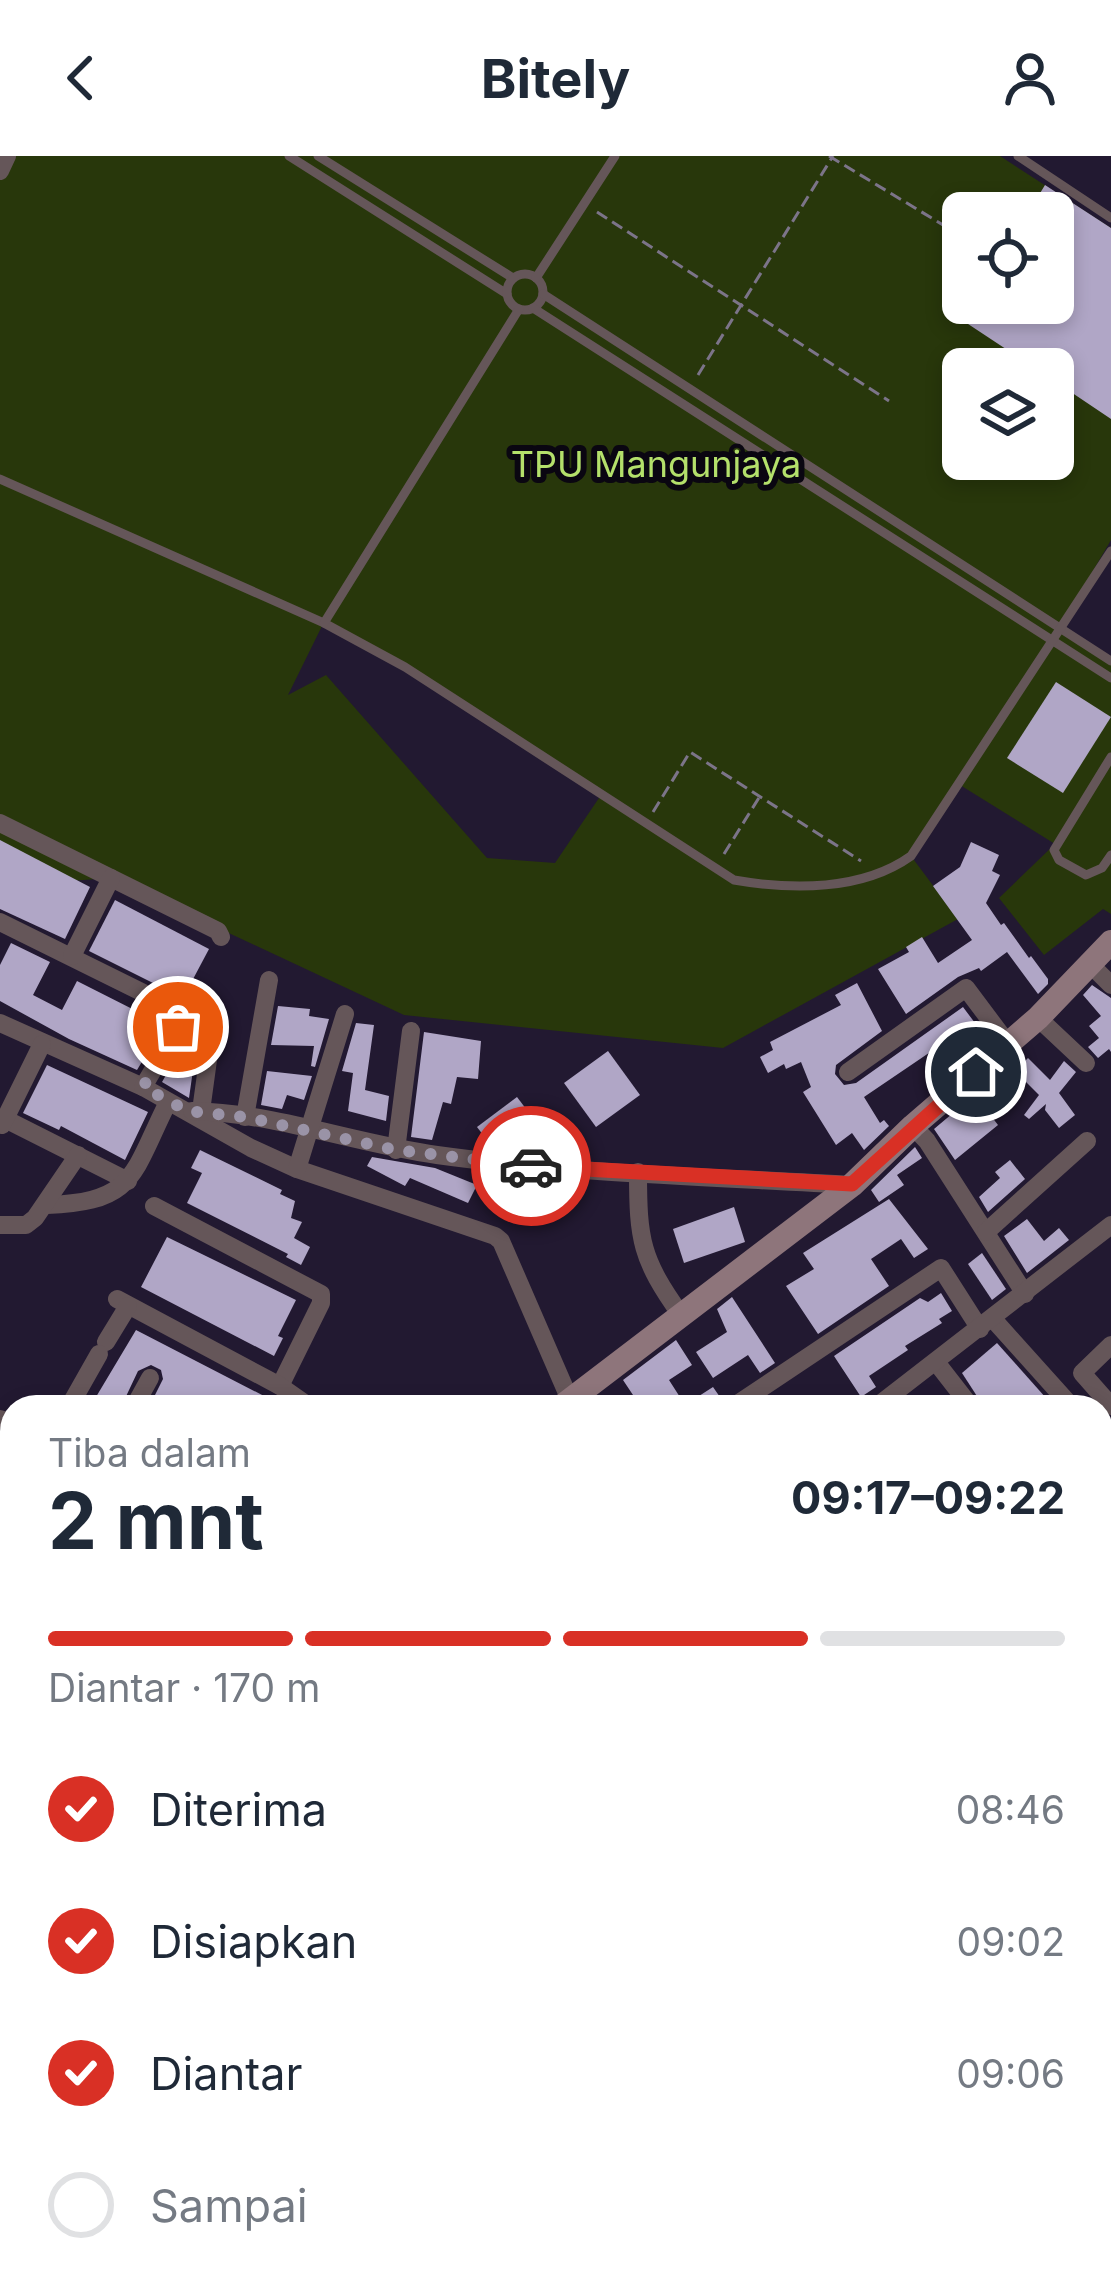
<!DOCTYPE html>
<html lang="id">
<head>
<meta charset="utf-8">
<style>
	body { margin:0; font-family:Inter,sans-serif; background:#f2f2f3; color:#1f2937; height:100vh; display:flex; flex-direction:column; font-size:45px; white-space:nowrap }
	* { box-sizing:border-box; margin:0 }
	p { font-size:39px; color:#747a83 }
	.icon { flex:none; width:66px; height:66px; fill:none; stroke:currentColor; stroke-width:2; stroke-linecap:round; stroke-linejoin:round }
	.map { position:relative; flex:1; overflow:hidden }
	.drawer { position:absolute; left:0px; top:1239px; width:1113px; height:903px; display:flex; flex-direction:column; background:#fff; border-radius:36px 36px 0 0; box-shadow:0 6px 18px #0003 }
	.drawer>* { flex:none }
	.fabs { position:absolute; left:942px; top:36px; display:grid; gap:24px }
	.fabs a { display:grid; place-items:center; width:132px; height:132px; border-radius:18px; background:#fff; box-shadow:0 6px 18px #0003; font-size:60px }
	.pin { position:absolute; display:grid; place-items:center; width:102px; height:102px; color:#fff; margin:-51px; border:6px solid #fff; border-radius:50%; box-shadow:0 3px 12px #0007 }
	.courier { position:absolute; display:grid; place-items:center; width:120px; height:120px; margin:-60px; border:9px solid #d93025; border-radius:50%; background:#fff; color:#222; box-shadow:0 3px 15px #0007 }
	.summary em { font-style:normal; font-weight:700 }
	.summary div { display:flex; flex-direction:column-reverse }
	.summary { display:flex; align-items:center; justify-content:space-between; height:204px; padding:0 48px }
	h1 { font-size:78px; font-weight:700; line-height:90px }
	.bar { display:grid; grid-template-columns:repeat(4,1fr); gap:18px 12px; align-content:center; height:144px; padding:0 48px }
	.bar i { height:15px; border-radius:9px; background:#e0e1e3 }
	.bar .on { background:#d93025 }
	.bar p { grid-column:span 4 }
	ol { padding:0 48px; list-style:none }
	li { display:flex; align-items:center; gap:36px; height:132px }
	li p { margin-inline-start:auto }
	li .icon { padding:12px; border-radius:50%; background:#d93025; color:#fff; stroke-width:4 }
	li:last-child { color:#747a83 }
	li i { width:66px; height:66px; border:6px solid #e0e1e3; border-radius:50% }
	header { display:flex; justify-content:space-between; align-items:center; height:156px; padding:0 48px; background:#fff; font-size:54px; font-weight:700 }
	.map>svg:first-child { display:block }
	.green { fill:#28370b; fill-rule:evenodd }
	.building { fill:#b0a6c6 }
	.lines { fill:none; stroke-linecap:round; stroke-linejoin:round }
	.path { stroke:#7c7489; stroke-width:3; stroke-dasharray:12 6; stroke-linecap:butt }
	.lane { stroke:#655659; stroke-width:9 }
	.street { stroke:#655659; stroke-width:18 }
	.secondary { stroke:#8e757b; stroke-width:24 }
	.done { stroke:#9a93a7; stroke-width:12; stroke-dasharray:0 21.6 }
	.route { stroke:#d93025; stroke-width:15 }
	.labels { text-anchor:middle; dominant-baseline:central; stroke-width:12; stroke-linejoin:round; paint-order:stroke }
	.park-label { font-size:36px; fill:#b4e06b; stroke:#0a0611 }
</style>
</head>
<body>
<header><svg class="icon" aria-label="back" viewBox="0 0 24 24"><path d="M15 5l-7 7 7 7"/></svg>Bitely<svg class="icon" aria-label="person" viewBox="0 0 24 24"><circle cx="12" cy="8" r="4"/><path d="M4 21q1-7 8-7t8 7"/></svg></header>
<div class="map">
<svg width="1111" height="2140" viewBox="0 0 1111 2140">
	<rect width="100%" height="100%" fill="#221931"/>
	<path class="green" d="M7 0H1000L1111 72V384L1060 471 1111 505V758L1103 753 1044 799 999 742 1055 688 960 629 911 700 958 763 723 892 404 859 111 722 0 730V15ZM963 57H1053V147H963ZM963 213H1053V303H963ZM323 468 405 511 601 639 555 707 487 702 326 519 288 539Z"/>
	<g class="building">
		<polygon points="1045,29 1111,72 1111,263 1053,224 1053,213 1036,213 962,164 972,147 1053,147 1053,57 1028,57"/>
		<polygon points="1056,526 1111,561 1063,637 1007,602"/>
		<polygon points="0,684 90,731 65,783 0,753"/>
		<polygon points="971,686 999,699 992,715 1000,719 986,747 1001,769 1004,767 1029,802 1031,800 1048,823 1048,828 1038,838 1007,796 981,815 979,812 958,821 906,858 878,813 909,796 906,791 922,781 938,807 972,784 933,730 960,711"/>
		<polygon points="115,744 209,793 183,842 89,795"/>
		<polygon points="11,787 50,806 33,839 62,854 77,825 164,869 137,914 69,883 0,845 0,809"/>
		<polygon points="857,827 882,875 836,909 835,918 844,929 856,927 963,851 987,883 967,900 951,882 864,941 880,967 884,964 889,970 864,994 852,977 836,989 803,936 811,931 801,906 786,913 784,908 768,917 760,901 773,894 770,886 841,849 835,839"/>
		<polygon points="1092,829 1111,842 1111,896 1109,893 1098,902 1088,891 1099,882 1089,870 1101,860 1083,839"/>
		<polygon points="278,850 310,853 309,860 329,863 315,911 311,910 314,890 271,889"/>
		<polygon points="356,867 374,869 365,934 389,940 386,965 348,955 353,917 342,915"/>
		<polygon points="424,876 481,885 478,923 457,921 451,948 443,946 432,984 411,981"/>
		<polygon points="188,881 188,907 194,907 189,942 162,926"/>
		<polygon points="608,895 640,939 596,971 564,927"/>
		<polygon points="1028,902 1050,924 1064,905 1076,916 1059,937 1075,959 1059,972 1045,954 1046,948 1029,963 1024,959 1039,939 1015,915"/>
		<polygon points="47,909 148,956 125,1004 61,970 59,974 23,957"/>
		<polygon points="267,915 312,920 304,944 287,939 282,953 261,949"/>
		<polygon points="984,931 992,939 982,948 998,969 955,1004 934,973"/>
		<polygon points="517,941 536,966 501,993 493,992 477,971"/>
		<polygon points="915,991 922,1002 897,1019 904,1029 879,1046 871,1034"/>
		<polygon points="200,994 282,1034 280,1038 295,1045 291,1062 302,1066 294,1082 310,1091 301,1109 286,1101 288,1098 187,1047 202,1017 191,1012"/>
		<polygon points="372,1001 435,1012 477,1029 468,1047 410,1022 405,1030 367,1010"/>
		<polygon points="1010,1004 1025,1023 988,1056 979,1041 1000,1022 995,1016"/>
		<polygon points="889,1043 928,1093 914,1102 901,1083 871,1103 889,1130 818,1178 786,1130 814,1113 803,1097"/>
		<polygon points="734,1051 745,1086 684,1107 673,1073"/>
		<polygon points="1027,1063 1044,1085 1059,1072 1069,1084 1027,1117 1004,1080"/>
		<polygon points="167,1081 296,1144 278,1180 283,1182 274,1200 141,1131"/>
		<polygon points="982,1097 1006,1133 992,1144 968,1108"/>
		<polygon points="941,1137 952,1155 939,1163 942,1167 905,1190 908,1194 869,1220 876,1231 861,1241 834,1200 920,1142 928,1146"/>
		<polygon points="732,1141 775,1207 760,1217 748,1199 713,1222 696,1196 727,1176 717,1153"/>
		<polygon points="136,1174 264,1240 259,1251 149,1251 163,1223 161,1214 151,1209 138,1215 121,1251 90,1251"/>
		<polygon points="676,1184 692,1209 669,1224 685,1249 713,1231 722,1244 720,1251 641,1251 623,1224"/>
		<polygon points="997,1187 1054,1251 984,1251 962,1217"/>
	</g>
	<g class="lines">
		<g class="path">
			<polyline points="829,0 963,81"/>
			<polyline points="597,56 889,245"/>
			<polyline points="698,219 833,0"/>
			<polyline points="653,656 690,596 861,705"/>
			<polyline points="724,698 760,640"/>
		</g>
		<g class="lane">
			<polyline points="289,0 507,138"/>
			<polyline points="318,0 513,122"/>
			<polyline points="1018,0 1111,62"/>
			<circle cx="525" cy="136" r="18"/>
			<polyline points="536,122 615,0"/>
			<polyline points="543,138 1111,505"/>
			<polyline points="533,152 1111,522"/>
			<path d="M0 323 324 467 405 511 734 724C792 734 862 735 911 700L1111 395"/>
			<polyline points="324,467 519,153"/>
			<polyline points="1111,601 1054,694 1059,704 1086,719 1102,712 1111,699"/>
		</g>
		<g class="street">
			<polyline points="0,15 7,0"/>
			<polyline points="0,667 218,775 221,781"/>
			<polyline points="0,766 186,858 192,854 214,860 201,955"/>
			<polyline points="72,800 111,722"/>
			<polyline points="1090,808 1111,829"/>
			<polyline points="1038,862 1086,907"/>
			<polyline points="0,867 143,931 251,992 297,1013 495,1080 501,1085 570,1244"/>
			<polyline points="848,916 966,832 1008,888"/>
			<polyline points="143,931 186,858"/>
			<path d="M192 955C275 957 356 988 437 999 574 1018 714 1021 852 1029"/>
			<polyline points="245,961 269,824"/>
			<polyline points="5,963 128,1025"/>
			<polyline points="2,969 42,888"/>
			<polyline points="913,970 927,985 1025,1138"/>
			<polyline points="396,994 411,875"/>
			<polyline points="297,1013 345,858"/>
			<path d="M638 1016C638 1084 641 1103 681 1159"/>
			<path d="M47 1049C136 1046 132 1018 168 946"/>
			<polyline points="154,1050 321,1138 321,1147 280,1230"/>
			<polyline points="0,1069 26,1069 35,1062 78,999"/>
			<polyline points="986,1076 1087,985"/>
			<polyline points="117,1143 280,1230 310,1251"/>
			<polyline points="993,1163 1072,1251"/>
			<polyline points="106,1186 128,1150"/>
			<polyline points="1111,1189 1082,1217 1111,1250"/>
			<polyline points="936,1206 971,1251"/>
			<polyline points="69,1251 99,1198"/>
			<polyline points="134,1251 150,1222"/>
			<polyline points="733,1251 941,1112 980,1173"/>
			<polyline points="876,1251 1111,1069"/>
			<polyline points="0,1263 12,1267"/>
			<polyline points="1101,1287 1111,1298"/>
			<polyline points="0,1327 12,1333"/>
			<polyline points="1101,1359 1111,1352"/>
			<polyline points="0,1398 12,1374"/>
			<polyline points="1101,1412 1111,1429"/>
			<polyline points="1101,1474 1111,1468"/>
			<polyline points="0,1516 4,1510"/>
			<polyline points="1101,1569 1111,1575"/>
			<polyline points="0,1579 12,1589"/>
			<polyline points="1101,1666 1111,1671"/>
			<polyline points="1101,1767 1111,1772"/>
			<polyline points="1101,1870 1111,1876"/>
			<polyline points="0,1902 12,1909"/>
			<polyline points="1101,2022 1111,2002"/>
			<polyline points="0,2042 12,2048"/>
			<polyline points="1101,2058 1111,2064"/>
			<polyline points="292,2130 301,2140"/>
			<polyline points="467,2130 486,2140"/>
			<polyline points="864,2130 883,2140"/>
			<polyline points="509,2140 514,2130"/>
			<polyline points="609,2140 615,2130"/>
			<polyline points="710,2140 715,2130"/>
			<polyline points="945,2140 950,2130"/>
			<polyline points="1041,2140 1046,2130"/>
		</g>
		<g class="secondary">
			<polyline points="561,1251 852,1029 913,970 1038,862 1111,786"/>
			<polyline points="0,1818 12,1799"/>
		</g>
	</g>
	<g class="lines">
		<polyline class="done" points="178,871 143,931 188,955 245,961 396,994 531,1010"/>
		<polyline class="route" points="531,1010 852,1028 976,916"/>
	</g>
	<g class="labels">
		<g class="park-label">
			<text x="656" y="308">TPU Mangunjaya</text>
		</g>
	</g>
</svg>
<div class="fabs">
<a><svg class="icon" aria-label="locate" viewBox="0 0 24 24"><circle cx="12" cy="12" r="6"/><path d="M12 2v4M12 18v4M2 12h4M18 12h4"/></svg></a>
<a><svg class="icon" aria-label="layers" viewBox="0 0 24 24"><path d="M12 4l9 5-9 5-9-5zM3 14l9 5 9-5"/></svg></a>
</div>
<div class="pin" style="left:178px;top:871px;background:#ea580c"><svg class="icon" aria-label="bag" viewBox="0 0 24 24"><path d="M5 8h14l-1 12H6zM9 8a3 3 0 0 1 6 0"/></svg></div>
<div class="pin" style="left:976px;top:916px;background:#1f2937"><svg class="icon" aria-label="home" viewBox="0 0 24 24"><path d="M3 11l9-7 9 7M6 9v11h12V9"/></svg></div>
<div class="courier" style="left:531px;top:1010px"><svg class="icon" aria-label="car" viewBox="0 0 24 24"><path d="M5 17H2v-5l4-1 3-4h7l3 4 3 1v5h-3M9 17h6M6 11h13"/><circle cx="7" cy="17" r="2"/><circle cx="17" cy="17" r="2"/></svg></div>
<section class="drawer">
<div class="summary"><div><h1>2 mnt</h1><p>Tiba dalam</p></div><em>09:17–09:22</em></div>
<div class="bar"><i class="on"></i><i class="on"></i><i class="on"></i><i></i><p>Diantar · 170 m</p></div>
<ol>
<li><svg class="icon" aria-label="check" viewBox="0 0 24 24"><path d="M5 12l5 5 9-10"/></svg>Diterima<p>08:46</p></li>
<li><svg class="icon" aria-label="check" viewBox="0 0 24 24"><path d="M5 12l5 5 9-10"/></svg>Disiapkan<p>09:02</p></li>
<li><svg class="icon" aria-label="check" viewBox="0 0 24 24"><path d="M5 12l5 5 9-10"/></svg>Diantar<p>09:06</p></li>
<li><i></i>Sampai</li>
</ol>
</section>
</div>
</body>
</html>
